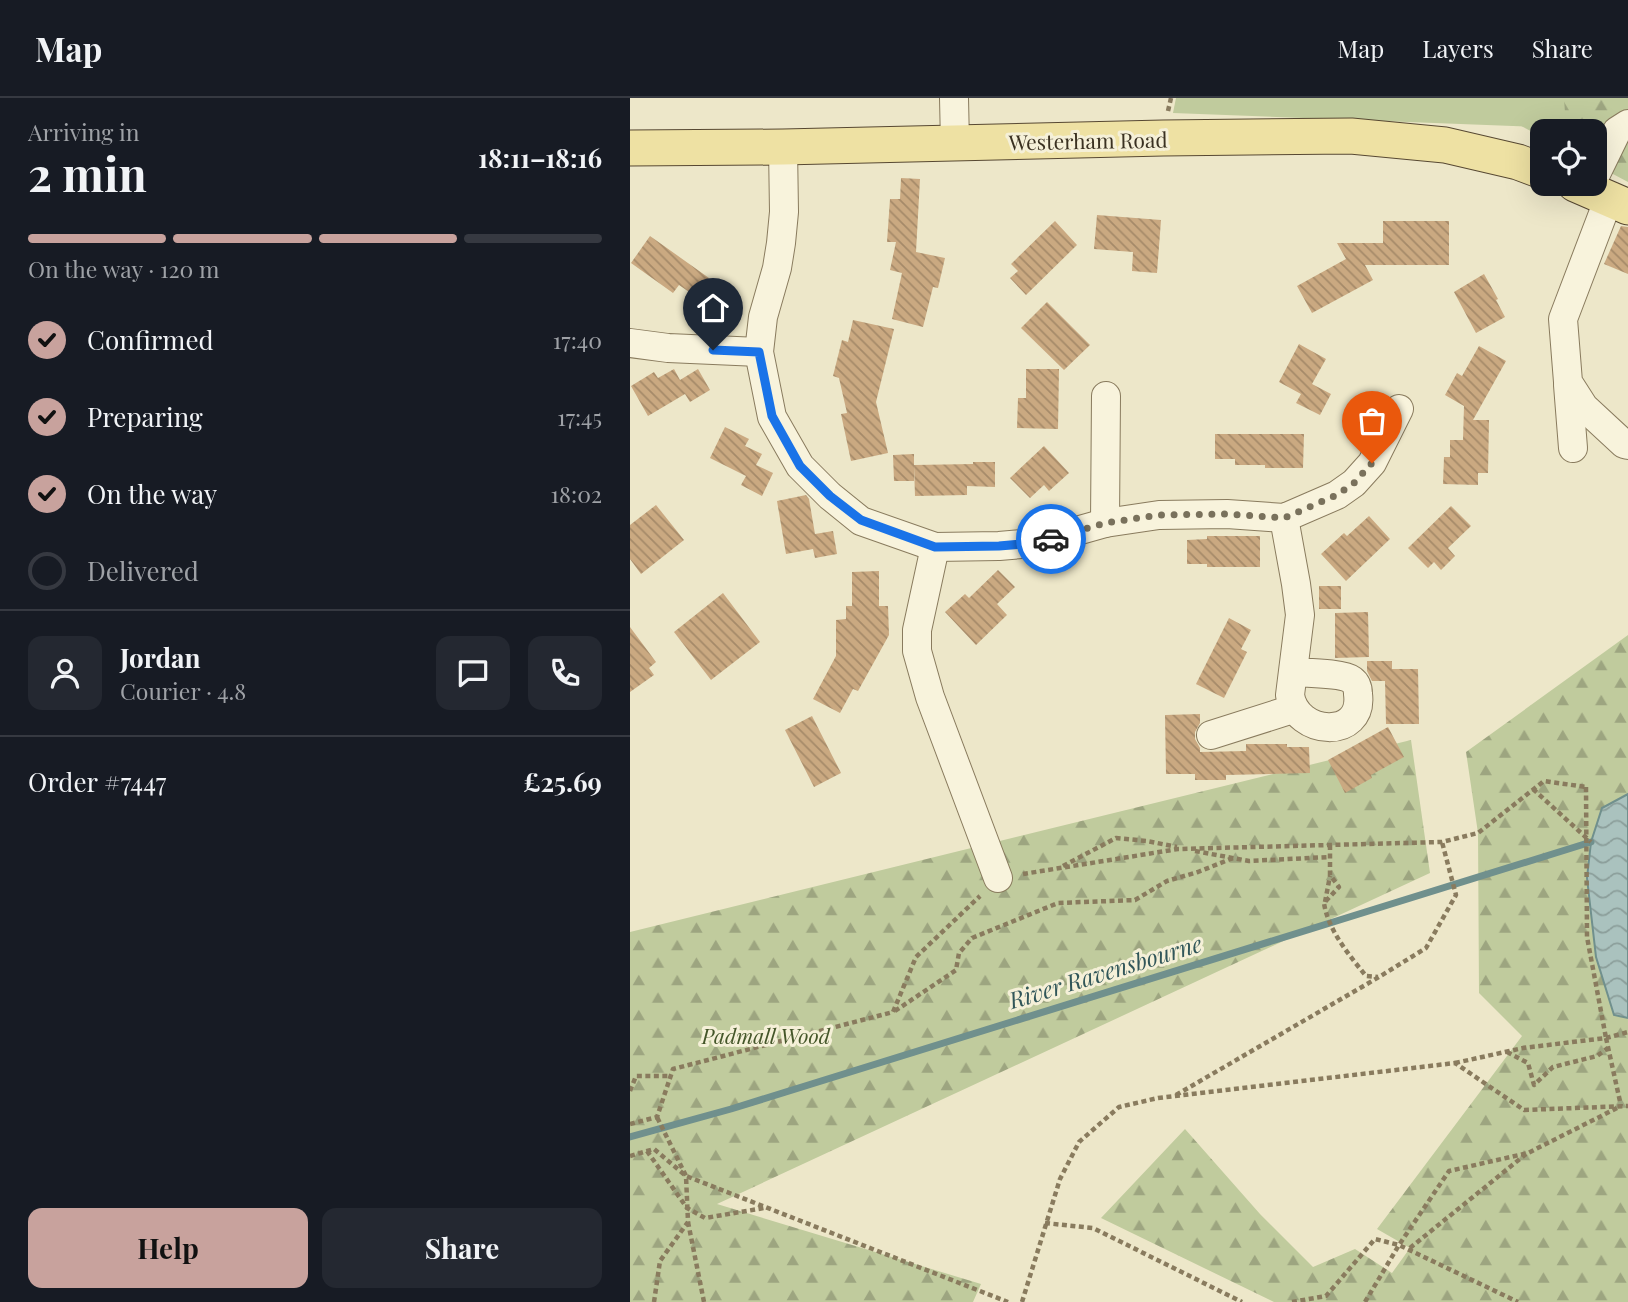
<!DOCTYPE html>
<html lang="en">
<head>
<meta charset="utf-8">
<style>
	body { margin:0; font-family:"Playfair Display",serif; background:#242831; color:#f1f3f6; height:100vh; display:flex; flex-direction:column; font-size:26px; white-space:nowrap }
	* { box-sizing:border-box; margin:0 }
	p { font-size:23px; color:#9ea1a6 }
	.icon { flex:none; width:38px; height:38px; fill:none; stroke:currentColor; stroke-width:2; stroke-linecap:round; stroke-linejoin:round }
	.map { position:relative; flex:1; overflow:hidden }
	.panel { display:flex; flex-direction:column; background:#171b24; width:630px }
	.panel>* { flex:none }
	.controls { position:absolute; left:900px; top:21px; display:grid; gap:14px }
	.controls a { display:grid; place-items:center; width:77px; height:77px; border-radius:14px; background:#171b24; box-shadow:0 7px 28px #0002; font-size:35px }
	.pin { position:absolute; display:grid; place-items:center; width:60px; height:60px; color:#fff; margin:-72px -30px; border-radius:50% 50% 50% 0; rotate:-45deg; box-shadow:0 0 7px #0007 }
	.pin .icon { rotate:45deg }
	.courier { position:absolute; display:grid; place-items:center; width:70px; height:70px; margin:-35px; border:5px solid #1a73e8; border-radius:50%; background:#fff; color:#222; box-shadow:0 2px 9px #0007 }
	.head em { font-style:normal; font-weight:700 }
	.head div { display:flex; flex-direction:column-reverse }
	.head { display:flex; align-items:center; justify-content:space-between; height:119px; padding:0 28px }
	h1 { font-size:46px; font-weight:700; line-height:52px }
	.bar { display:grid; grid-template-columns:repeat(4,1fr); gap:10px 7px; align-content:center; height:84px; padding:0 28px }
	.bar i { height:9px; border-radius:5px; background:#363941 }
	.bar .current { background:#c8a29d }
	.bar p { grid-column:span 4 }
	.line { display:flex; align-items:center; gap:18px; padding:0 28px; border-top:2px solid #363941 }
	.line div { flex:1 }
	.round { display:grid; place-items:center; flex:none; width:74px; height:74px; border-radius:14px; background:#242831 }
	ol { padding:0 28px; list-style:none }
	li { display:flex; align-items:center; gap:21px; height:77px }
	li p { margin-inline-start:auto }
	li .icon { padding:7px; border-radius:50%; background:#c8a29d; color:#111; stroke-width:4 }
	li:last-child { color:#9ea1a6 }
	li i { width:38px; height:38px; border:4px solid #363941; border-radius:50% }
	.cta { display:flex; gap:14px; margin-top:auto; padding:14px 28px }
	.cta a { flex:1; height:80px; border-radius:14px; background:#c8a29d; color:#111; font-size:28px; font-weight:700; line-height:80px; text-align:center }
	.cta a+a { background:#242831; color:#f1f3f6 }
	header { display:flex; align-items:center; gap:42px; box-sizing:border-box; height:98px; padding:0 35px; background:#171b24; border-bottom:2px solid #363941 }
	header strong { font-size:33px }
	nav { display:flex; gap:38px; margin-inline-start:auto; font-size:24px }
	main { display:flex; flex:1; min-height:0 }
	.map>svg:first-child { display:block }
	.forest { fill:url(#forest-firs) }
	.park { fill:#c0cb9d }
	.water { fill:url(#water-waves); stroke:#70908d; stroke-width:2 }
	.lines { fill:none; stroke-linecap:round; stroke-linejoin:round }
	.stream { stroke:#70908d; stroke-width:7 }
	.building { fill:url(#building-back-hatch) }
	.minor-casing { stroke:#897b5e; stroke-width:30 }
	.major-casing { stroke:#574832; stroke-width:37 }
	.path { stroke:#897b5e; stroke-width:4.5; stroke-dasharray:5 3.5; stroke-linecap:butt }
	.minor { stroke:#f8f3dc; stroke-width:28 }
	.major { stroke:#eee1a3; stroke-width:35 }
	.path-bridge { stroke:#897b5e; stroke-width:4.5; stroke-dasharray:5 3.5; stroke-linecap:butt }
	.done { stroke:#79715c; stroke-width:7; stroke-dasharray:0 12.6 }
	.route { stroke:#1a73e8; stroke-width:9 }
	.labels { text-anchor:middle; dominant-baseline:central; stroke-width:6; stroke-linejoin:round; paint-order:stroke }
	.street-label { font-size:21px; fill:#3a3121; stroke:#f5f0d8 }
	.park-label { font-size:21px; font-style:italic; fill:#445629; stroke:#f5f0d8 }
	.water-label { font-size:23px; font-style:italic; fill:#315659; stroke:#f5f0d8 }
</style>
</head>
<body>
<header>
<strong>Map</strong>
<nav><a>Map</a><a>Layers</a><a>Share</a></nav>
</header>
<main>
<section class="panel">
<div class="head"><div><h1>2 min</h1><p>Arriving in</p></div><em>18:11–18:16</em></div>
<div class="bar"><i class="current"></i><i class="current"></i><i class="current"></i><i></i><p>On the way · 120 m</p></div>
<ol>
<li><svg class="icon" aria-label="check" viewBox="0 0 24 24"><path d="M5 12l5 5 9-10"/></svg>Confirmed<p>17:40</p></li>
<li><svg class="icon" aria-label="check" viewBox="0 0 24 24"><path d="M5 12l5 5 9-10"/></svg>Preparing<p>17:45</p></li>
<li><svg class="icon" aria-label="check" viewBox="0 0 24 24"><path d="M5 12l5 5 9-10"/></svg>On the way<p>18:02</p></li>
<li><i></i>Delivered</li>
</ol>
<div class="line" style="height:126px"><a class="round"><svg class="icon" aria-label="person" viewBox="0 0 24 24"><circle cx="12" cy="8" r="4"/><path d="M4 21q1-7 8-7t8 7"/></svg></a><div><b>Jordan</b><p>Courier · 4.8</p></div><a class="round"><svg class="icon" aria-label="chat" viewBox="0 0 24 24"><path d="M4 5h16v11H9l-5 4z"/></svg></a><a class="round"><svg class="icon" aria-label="phone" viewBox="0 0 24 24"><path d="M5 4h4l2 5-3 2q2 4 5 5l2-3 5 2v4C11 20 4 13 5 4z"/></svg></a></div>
<div class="line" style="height:91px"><div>Order #7447</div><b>£25.69</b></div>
<div class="cta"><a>Help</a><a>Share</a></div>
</section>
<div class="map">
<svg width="998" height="1204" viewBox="0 0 998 1204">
	<defs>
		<pattern id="forest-firs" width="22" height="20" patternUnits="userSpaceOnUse" patternTransform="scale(1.75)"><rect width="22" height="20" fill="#c0cb9d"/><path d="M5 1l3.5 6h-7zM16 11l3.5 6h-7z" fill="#9da580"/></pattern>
		<pattern id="water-waves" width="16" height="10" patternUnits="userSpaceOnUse" patternTransform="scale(1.75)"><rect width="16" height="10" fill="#aac2be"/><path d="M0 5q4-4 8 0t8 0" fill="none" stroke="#8b9e9a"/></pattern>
		<pattern id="building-back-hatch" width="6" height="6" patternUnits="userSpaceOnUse" patternTransform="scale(1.75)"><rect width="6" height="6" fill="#caa981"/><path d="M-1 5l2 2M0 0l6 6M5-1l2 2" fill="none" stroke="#a58a69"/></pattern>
	</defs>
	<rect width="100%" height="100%" fill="#ede7c9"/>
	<g class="forest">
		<polygon points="838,0 998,0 998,84 964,66 964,33 912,33 912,39"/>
		<polygon points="998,537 998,696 972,710 984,917 998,920 998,1204 644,1204 471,1120 555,1031 630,1116 683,1169 725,1151 762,1175 780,1150 747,1131 892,938 849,895 848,735 836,654"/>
		<polygon points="781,642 800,775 87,1106 351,1186 343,1204 0,1204 0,834"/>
	</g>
	<polygon class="park" points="546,0 934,0 936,30 543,15"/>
	<polygon class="water" points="998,696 998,920 984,917 966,859 957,780 961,744 972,710"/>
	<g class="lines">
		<polyline class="stream" points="0,1039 101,1011 961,744"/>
	</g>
	<g class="building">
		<polygon points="271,80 290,81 286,154 315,160 308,190 303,189 293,229 262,221 272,175 260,172 266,144 257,144 260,101 270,101"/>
		<polygon points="467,117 531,122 527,175 502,173 503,154 464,151"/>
		<polygon points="425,123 447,147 396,197 380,180 388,173 381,166"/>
		<polygon points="753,123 819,123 819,167 735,167 743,182 682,215 667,188 716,161 707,145 753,145"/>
		<polygon points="991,128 998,129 998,176 974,166"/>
		<polygon points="20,138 79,180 65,198 49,187 43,195 1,165"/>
		<polygon points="854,176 868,201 866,202 875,219 846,235 824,194"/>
		<polygon points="417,204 460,247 434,272 391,230"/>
		<polygon points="223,222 264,231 246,304 258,355 221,363 211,316 217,315 209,280 203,278 212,242 218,244"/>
		<polygon points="669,246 696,261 682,286 701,296 690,317 666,305 671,296 649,284"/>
		<polygon points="849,248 876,263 843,322 859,322 858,375 848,375 848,387 813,386 814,359 820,359 820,342 833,342 834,308 815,297 827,275 832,278"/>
		<polygon points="44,271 50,282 68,271 80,292 60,304 55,296 18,318 1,288 24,274 28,280"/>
		<polygon points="396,271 429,271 428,331 387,330 388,300 396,300"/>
		<polygon points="95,329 119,341 115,348 132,356 126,367 143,375 132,398 111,387 116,378 80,360"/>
		<polygon points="585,336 674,336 673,370 635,370 635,367 605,367 605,361 585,361"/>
		<polygon points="414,348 439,375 419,393 414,387 400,400 380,380"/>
		<polygon points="284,356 284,383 264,383 263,357"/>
		<polygon points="343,364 365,364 365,389 337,388 337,397 285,398 284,367 343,366"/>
		<polygon points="176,397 179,401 185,436 203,433 207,456 185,460 183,451 156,456 147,403"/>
		<polygon points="26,407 54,442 11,476 0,461 0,427"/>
		<polygon points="821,408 841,428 818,450 825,458 811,472 804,464 798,470 778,450"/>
		<polygon points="739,418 760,441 716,483 691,456 714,435 717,438"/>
		<polygon points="577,438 630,438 630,469 577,469 577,466 557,466 557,442 577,441"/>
		<polygon points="368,472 385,489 367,506 377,517 346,547 315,514 335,496 339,500"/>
		<polygon points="249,473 249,508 258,508 259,537 228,593 223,591 210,615 183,601 206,558 206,522 216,521 216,508 222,508 222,474"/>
		<rect x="689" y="488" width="22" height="23"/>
		<polygon points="93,495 130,544 81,582 44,534"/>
		<polygon points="738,514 739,559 705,560 705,515"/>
		<polygon points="599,520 621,532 611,551 617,554 594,600 566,586"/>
		<polygon points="0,529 26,564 19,570 24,577 0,594"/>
		<polygon points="737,563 762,563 762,571 788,571 789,626 756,626 755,583 742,583 737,573"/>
		<polygon points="570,616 570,625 565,634 565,641 570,650 570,654 616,653 616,646 657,646 657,649 679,649 680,675 596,677 596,682 565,682 565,676 536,676 535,617"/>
		<polygon points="182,618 211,675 184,689 155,632"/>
		<polygon points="758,629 774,659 741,677 742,680 715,695 698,662"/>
	</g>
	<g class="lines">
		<g class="minor-casing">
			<g id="minor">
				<polyline points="324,0 325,45"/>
				<polyline points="153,49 154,114 151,145 147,170 133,219 129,254 142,319 170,368 200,398 231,423 305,449 369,448 404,445 475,425 529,417 597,416 654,420 707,397 724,385 742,365 769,311"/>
				<polyline points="964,80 987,33 998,26"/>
				<polyline points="979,100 933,221 938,284 954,309 994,346 998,347"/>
				<polyline points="0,245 38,250 129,254"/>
				<polyline points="938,287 943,350"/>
				<path d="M654 420 666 486 670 517 660 597C666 638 734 642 728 596 728 590 726 585 722 582 713 575 675 575 663 574"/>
				<polyline points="475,425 476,298"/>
				<polyline points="305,449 287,532 287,553 300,599 368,780"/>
				<polyline points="581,637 663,611"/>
			</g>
		</g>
		<g class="major-casing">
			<g id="major">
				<polyline points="0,50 153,49 533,40 721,38 815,47 888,64 912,73"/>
				<polyline points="945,86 998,109"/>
			</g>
		</g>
		<g class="path">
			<polyline points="538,13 541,0"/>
			<polyline points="903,691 961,744"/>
			<path d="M700 747V777L709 789 694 805C698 832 719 857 736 878L748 879"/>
			<polyline points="565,753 619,763 700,759"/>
			<polyline points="433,768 486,740 517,743 547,749"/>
			<polyline points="393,776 548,751 812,744 848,735 914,683 956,689"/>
			<polyline points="695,804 700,778"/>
			<polyline points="265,913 326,872 329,855 342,840 428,805 505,802 537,783 568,774 603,760"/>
			<polyline points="976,940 991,1008"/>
			<polyline points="877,954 898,965 904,987 923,969 967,958 978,950"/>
			<polyline points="825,965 893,950 976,940 998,934"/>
			<polyline points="0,993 6,978 41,978"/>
			<polyline points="546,997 749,879 796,850 826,797 812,744"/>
			<polyline points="0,1026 27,1019 43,971 263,914 286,859 350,798"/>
			<polyline points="17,1053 57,1110 75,1120 134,1110"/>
			<polyline points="0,1058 24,1051 56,1078 378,1204"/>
			<polyline points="58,1124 74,1204"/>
			<polyline points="415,1125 463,1130 612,1204"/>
			<polyline points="780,1150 896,1056"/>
			<polyline points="24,1204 30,1163 58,1124 56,1078 27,1019"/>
			<polyline points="392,1204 430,1081 449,1044 489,1009 528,1000 825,965 894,1012 998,1008"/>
			<polyline points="662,1204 696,1198 745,1141 769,1147 888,1204"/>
			<polyline points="735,1204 769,1147 819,1073 898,1055 987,1010"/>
		</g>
		<use href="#minor" class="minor"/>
		<use href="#major" class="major"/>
		<polyline class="path-bridge" points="956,689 957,839 976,940"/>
	</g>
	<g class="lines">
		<polyline class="done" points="421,441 475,425 529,417 597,416 654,420 707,397 724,385 742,365"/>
		<polyline class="route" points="83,252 129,254 142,318 170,368 200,398 231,422 305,449 369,448 404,445 421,441"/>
	</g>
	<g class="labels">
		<g class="street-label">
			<text transform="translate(458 42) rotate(-1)">Westerham Road</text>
		</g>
		<g class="park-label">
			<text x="136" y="937">Padmall Wood</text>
		</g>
		<g class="water-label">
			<text transform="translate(475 873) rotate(-17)">River Ravensbourne</text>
		</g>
	</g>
</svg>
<div class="controls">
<a><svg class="icon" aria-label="locate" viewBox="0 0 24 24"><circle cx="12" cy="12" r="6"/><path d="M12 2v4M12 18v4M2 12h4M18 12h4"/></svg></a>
</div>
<div class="pin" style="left:742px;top:365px;background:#ea580c"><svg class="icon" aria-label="bag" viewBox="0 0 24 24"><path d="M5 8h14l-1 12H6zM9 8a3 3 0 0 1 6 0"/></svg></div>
<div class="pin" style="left:83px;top:252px;background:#1f2937"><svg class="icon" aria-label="home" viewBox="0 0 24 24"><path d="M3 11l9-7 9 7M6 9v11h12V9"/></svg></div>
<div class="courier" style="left:421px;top:441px"><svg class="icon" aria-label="car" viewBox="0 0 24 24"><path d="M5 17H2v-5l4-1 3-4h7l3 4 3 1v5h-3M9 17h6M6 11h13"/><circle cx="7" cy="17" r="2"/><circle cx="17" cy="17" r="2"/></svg></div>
</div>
</main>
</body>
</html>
